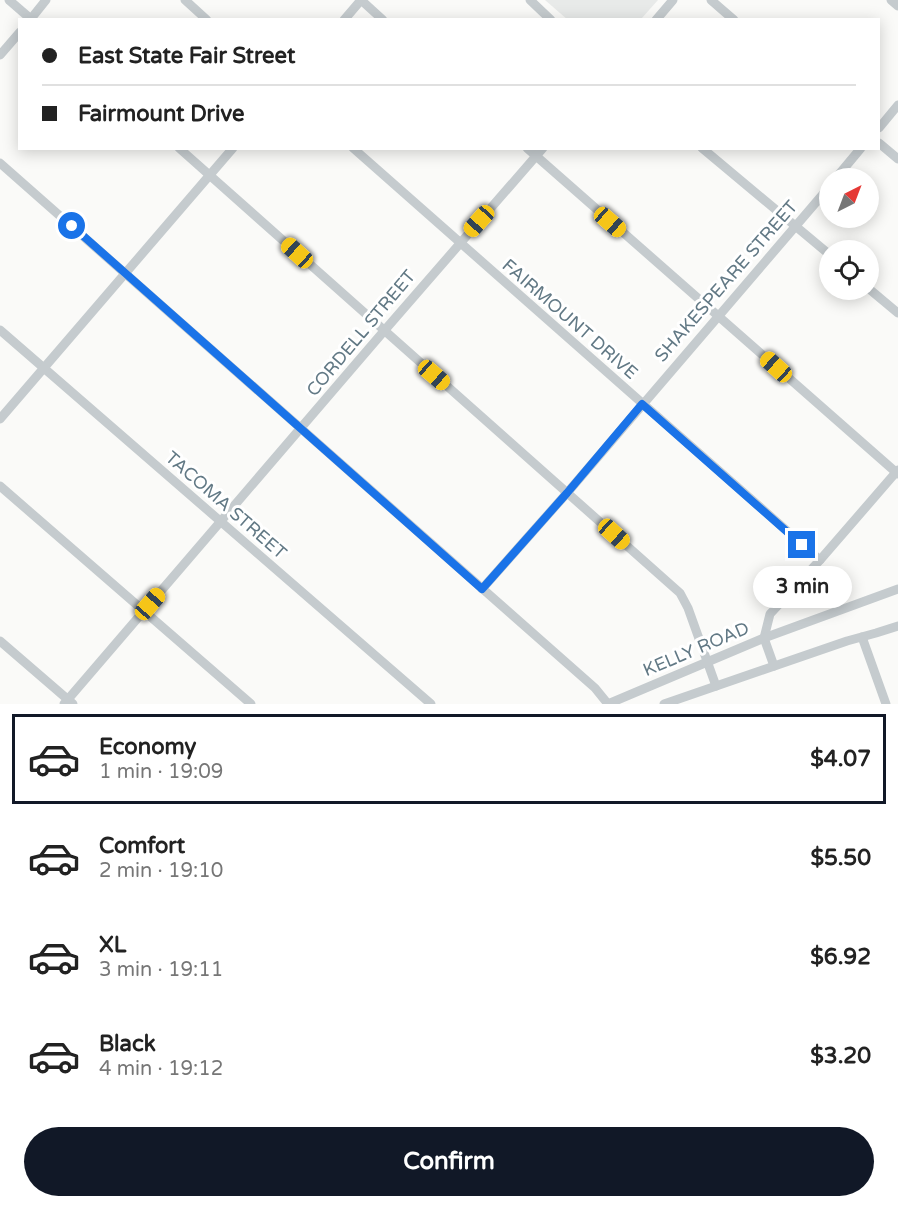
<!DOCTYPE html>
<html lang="en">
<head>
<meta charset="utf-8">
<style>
	:root { --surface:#fff; --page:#f2f2f2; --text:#222; --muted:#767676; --line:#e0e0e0; --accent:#111827 }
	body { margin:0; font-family:"Varela Round",sans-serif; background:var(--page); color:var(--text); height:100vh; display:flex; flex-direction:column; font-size:22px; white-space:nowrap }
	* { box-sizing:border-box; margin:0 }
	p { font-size:20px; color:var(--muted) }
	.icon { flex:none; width:33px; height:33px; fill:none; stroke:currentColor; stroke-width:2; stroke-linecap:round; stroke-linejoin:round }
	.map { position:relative; height:704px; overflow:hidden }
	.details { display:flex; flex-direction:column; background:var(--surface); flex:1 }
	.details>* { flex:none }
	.banner { position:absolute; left:18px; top:18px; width:862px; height:132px; border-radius:0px; box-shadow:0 3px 15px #0003; display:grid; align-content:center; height:132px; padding:0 24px; background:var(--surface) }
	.needle { width:39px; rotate:42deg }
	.buttons { position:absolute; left:819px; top:168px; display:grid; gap:12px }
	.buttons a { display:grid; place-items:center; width:60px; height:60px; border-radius:50%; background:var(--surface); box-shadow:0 3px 15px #0003; font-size:30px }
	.end { position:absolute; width:27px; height:27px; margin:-14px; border:8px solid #1a73e8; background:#fff; box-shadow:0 0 0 3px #fff }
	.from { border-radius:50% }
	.bubble { position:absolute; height:42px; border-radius:21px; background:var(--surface); box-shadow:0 3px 15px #0003; font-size:20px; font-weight:700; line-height:42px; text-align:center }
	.car { position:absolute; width:18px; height:36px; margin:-18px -9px; border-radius:8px; box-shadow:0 0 4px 2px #0007; background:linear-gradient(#f5c518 24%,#345 0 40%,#f5c518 0 76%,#345 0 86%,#f5c518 0) }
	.banner b { display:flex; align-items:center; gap:21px; height:57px; font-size:22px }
	.banner b+b { border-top:2px solid var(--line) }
	.banner i { width:15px; height:15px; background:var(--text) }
	ul { padding:10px 0 0; list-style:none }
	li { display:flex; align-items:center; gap:18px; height:90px; margin:0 12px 9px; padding:0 12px; border:3px solid transparent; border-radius:0px }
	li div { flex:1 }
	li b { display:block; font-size:22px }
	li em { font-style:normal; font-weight:700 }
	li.on { border-color:var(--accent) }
	li>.icon { width:54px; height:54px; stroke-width:1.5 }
	.button { display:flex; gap:12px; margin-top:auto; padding:12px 24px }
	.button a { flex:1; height:69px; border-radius:36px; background:var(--accent); color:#fff; font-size:24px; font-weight:700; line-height:69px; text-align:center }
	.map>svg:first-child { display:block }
</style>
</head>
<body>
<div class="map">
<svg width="898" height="704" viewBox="0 0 898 704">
	<rect width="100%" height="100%" fill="#fafaf8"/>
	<path fill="#e8eae9" d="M545 0H658L641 19 568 20Z"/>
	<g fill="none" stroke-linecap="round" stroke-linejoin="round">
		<g stroke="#c5cbce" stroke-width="9">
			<path d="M9 0 32 20"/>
			<path d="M185 0 207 20"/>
			<path d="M530 0 551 20"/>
			<path d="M711 0 734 20"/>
			<path d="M891 0 898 6"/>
			<path d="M30 20 46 0"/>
			<path d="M344 20 361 0 383 20"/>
			<path d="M656 20 673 0"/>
			<path d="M0 55 20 32"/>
			<path d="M879 128 898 105"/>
			<path d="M879 143 898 159"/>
			<path d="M179 148 680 593 688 608 716 686"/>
			<path d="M353 148 820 560"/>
			<path d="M527 148 898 474"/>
			<path d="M702 148 830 255"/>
			<path d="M0 163 595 688 608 704"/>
			<path d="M836 178 861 148"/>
			<path d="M868 288 898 313"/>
			<path d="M0 330 431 704"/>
			<path d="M0 419 233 148"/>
			<path d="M0 486 251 704"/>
			<path d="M482 589 567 493 830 186"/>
			<path d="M862 637 886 704"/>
			<path d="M0 641 73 704"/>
			<path d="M774 666 764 638 770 614 820 560 898 470"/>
			<path d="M64 704 384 331 543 148"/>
			<path d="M608 704 764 638 898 589"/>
			<path d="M664 704 847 641 876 633 898 626"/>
		</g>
	</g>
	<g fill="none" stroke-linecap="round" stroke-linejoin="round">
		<path stroke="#1a73e8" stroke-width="8" d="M72 226 482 589 567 493 642 404 802 545"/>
	</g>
	<g text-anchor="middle" stroke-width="6" stroke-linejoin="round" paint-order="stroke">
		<g font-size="18" fill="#627985" stroke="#fff">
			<text transform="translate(726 281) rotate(-49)" y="6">SHAKESPEARE STREET</text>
			<text transform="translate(570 319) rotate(41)" y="6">FAIRMOUNT DRIVE</text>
			<text transform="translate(361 333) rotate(-50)" y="6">CORDELL STREET</text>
			<text transform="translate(226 505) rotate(41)" y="6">TACOMA STREET</text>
			<text transform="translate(696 649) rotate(-23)" y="6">KELLY ROAD</text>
		</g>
	</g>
</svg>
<div class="buttons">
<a><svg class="needle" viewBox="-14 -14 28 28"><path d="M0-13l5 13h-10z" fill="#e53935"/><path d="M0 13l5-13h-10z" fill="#767676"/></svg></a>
<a><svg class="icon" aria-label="locate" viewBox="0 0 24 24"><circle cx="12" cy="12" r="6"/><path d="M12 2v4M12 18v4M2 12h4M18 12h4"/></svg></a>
</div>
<i class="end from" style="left:72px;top:226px"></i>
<i class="end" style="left:802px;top:545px"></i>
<div class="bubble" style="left:753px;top:566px;width:99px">3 min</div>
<i class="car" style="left:479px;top:221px;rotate:222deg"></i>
<i class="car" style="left:610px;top:222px;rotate:131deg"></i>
<i class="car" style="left:297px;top:253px;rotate:312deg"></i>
<i class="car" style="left:776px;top:367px;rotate:312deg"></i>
<i class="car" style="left:434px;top:375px;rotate:131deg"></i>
<i class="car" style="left:614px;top:534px;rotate:132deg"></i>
<i class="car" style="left:150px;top:604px;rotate:41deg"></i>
<div class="banner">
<b><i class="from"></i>East State Fair Street</b>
<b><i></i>Fairmount Drive</b>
</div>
</div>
<section class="details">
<ul>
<li class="on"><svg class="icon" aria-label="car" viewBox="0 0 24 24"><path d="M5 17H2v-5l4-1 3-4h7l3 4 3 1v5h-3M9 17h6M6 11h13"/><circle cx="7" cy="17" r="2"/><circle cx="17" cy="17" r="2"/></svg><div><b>Economy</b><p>1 min · 19:09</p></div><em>$4.07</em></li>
<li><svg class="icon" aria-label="car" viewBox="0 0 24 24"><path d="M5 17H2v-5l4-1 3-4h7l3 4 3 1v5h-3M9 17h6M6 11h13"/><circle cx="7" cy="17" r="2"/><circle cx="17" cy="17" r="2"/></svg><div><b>Comfort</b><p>2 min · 19:10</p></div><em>$5.50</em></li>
<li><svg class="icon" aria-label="car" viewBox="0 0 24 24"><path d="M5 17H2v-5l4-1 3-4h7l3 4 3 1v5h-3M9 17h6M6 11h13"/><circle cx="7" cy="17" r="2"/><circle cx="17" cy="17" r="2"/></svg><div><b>XL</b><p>3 min · 19:11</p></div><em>$6.92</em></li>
<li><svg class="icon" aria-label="car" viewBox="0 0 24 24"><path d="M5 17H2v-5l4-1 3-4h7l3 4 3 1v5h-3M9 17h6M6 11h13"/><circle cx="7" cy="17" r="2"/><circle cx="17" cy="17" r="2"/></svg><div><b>Black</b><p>4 min · 19:12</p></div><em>$3.20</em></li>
</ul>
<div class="button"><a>Confirm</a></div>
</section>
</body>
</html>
